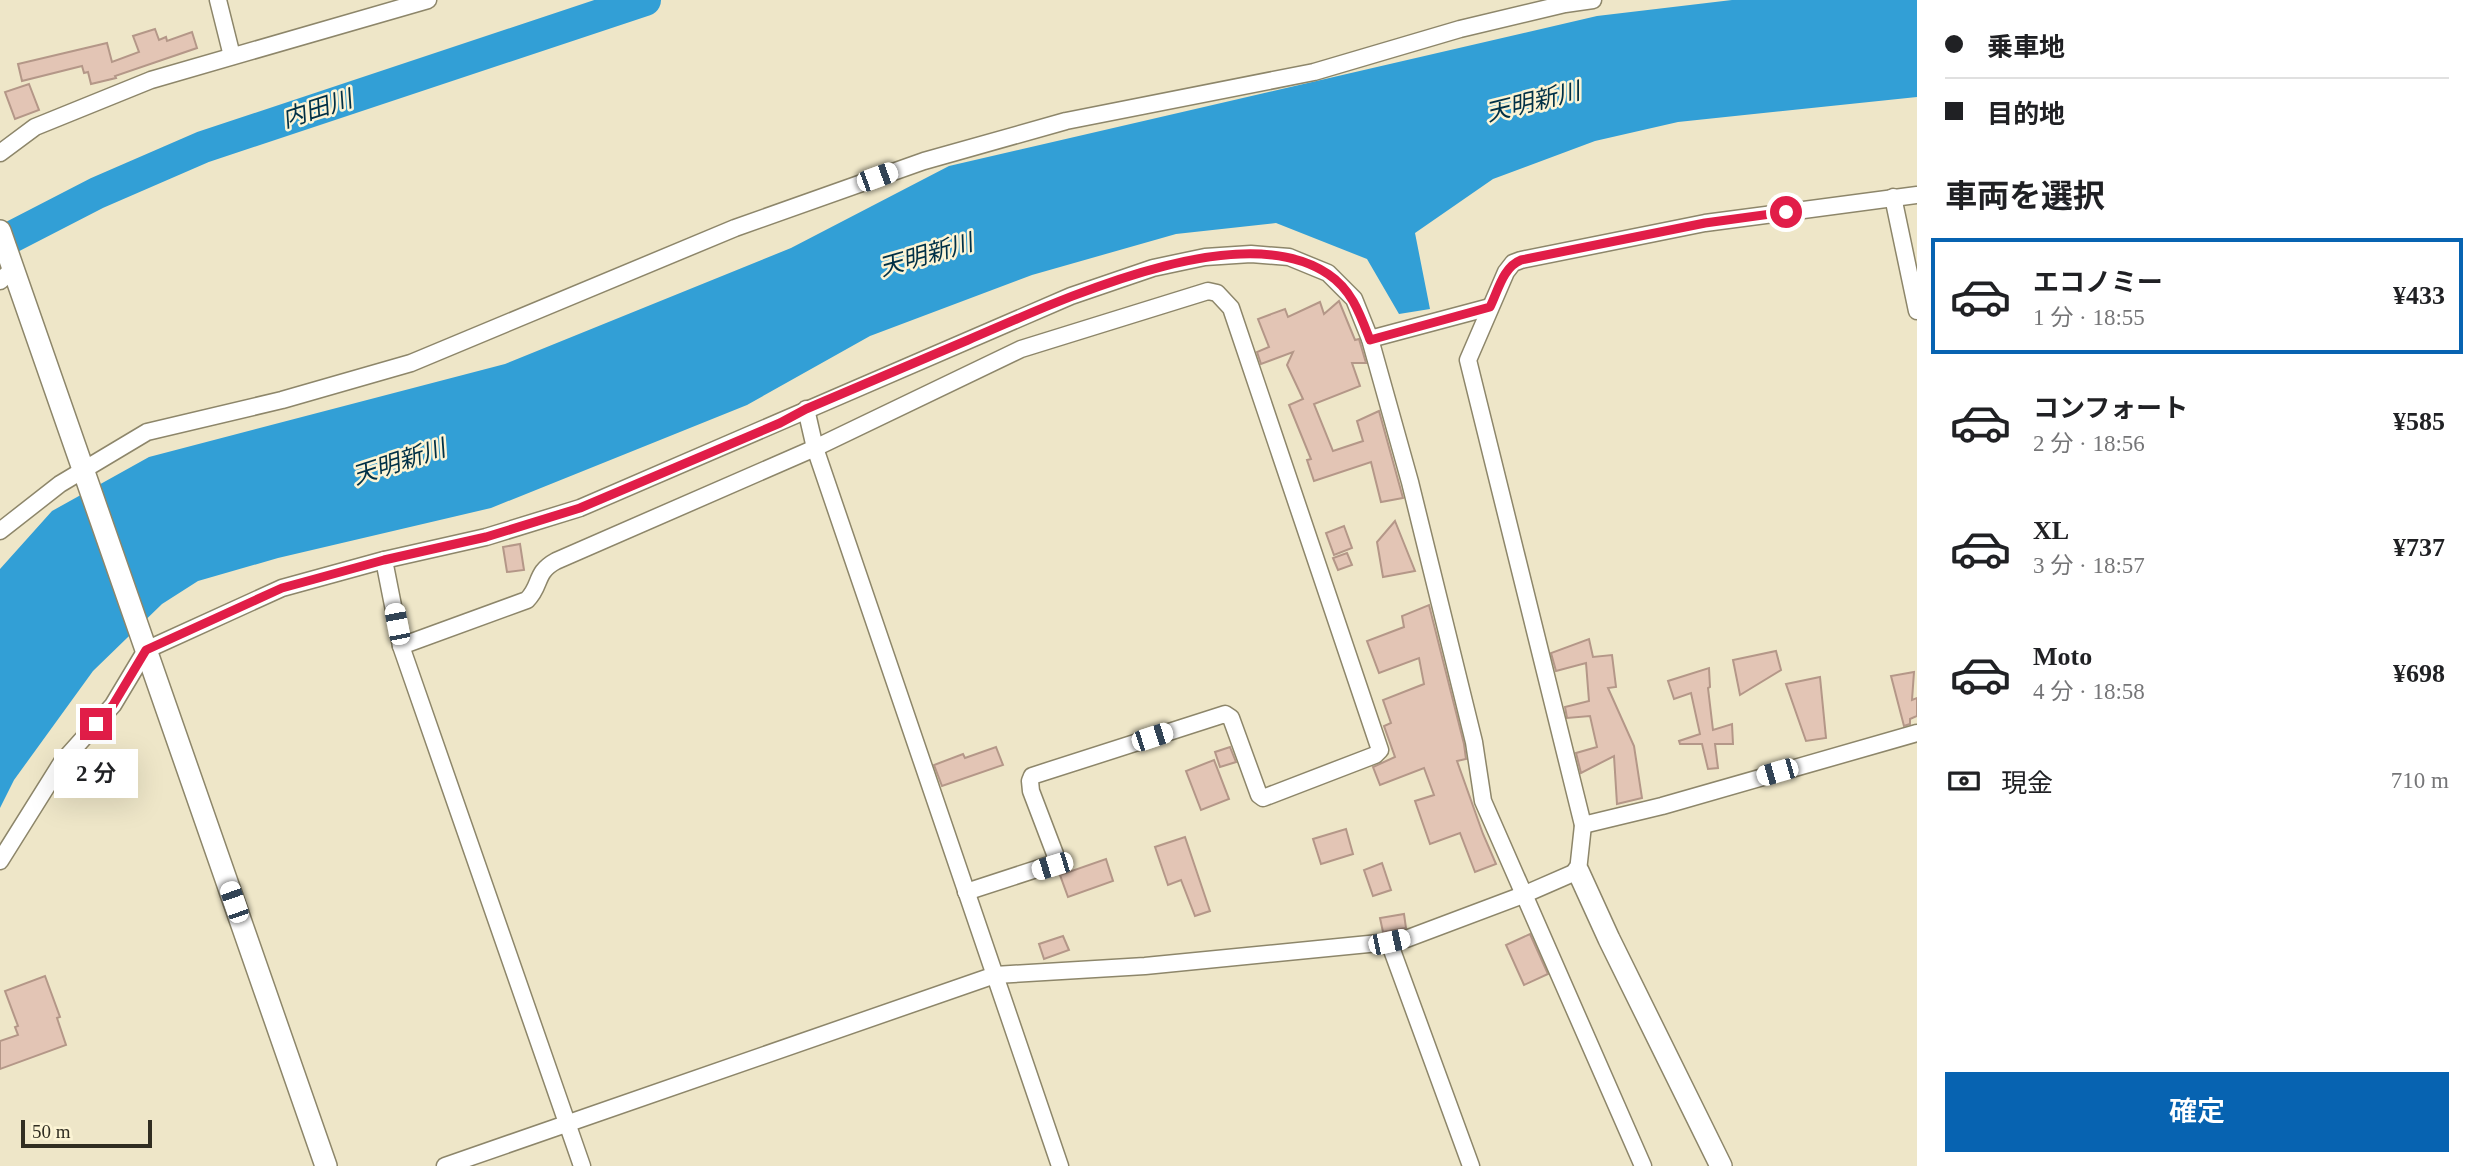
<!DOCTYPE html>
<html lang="ja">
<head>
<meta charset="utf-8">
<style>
	:root { --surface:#fff; --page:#f6f6f6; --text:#202124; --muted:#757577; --line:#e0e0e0; --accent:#0763b1 }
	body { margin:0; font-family:"Times New Roman","Noto Sans JP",serif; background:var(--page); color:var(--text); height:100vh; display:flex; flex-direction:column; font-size:26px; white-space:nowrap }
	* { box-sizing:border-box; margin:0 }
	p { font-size:23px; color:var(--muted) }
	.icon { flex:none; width:38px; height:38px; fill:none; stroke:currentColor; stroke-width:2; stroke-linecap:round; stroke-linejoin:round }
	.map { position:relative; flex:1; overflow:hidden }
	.panel { display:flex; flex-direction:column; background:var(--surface); width:560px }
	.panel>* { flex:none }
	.banner { display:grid; align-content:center; height:154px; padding:0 28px; background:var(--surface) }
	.scale { position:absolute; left:21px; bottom:18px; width:131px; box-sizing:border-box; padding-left:7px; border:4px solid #302d21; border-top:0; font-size:19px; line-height:24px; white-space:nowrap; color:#302d21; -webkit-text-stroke:5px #fcf4d5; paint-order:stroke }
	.end { position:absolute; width:32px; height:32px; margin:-16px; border:9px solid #e11d48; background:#fff; box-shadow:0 0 0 4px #fff }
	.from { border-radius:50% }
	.bubble { position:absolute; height:49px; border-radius:0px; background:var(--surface); box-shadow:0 7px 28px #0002; font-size:23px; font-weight:600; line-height:49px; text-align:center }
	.car { position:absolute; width:21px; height:42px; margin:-21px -10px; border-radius:9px; box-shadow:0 0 5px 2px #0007; background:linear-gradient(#fff 24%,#345 0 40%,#fff 0 76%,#345 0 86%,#fff 0) }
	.banner b { display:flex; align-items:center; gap:24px; height:66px; font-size:26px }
	.banner b+b { border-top:2px solid var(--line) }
	.banner i { width:18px; height:18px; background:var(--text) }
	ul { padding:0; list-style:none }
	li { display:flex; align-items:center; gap:21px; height:116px; margin:0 14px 10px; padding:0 14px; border:4px solid transparent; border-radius:0px }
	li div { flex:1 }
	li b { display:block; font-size:26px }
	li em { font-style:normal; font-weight:600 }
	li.active { border-color:var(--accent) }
	li>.icon { width:63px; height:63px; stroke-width:1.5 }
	h2 { padding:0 28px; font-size:32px; line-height:84px }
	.pay { display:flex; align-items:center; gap:18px; height:77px; padding:0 28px; font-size:26px }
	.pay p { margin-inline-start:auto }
	.primary-button { display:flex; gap:14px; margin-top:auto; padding:14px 28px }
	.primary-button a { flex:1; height:80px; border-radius:0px; background:var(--accent); color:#fff; font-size:28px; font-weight:600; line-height:80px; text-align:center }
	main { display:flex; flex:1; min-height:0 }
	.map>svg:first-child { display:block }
</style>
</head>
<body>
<main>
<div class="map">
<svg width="1917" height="1166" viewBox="0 0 1917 1166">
	<rect width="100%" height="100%" fill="#eee6c8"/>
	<path fill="#329fd6" d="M1732 0H1917V97L1678 122 1595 141 1493 179 1415 233 1430 309 1399 314 1367 259 1276 223 1176 234 1032 275 870 336 747 405 491 508 278 558 198 581 162 604 93 671 14 780 0 808V569L52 511 149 457 505 364 791 248 949 166 1597 16Z"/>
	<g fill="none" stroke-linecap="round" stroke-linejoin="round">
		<path stroke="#329fd6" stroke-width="32" d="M0 243 97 193 203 147 645 0"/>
	</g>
	<g fill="#e3c5b5" stroke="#b49788" stroke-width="2">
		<path d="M155 29 159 40 166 37 167 41 192 32 197 48 115 76 116 78 91 84 88 72 84 73 82 66 22 81 18 64 107 43 112 62 139 52 133 36Z"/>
		<path d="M29 84 39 110 15 119 5 92Z"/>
		<path d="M1339 301 1355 340 1359 339 1366 363H1352L1360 386 1314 404 1333 451 1363 441 1357 421 1379 411 1403 498 1381 502 1371 462 1314 481 1307 460 1311 459 1289 405 1303 399 1287 365 1293 352 1261 364 1257 352 1269 347 1258 319 1285 309 1288 317 1320 302 1324 314Z"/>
		<path d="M1395 521 1415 571 1383 577 1377 542Z"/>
		<path d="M1344 526 1352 548 1334 555 1326 533Z"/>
		<path d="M520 544 524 570 507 572 503 547Z"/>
		<path d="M1347 553 1352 565 1338 570 1333 558Z"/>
		<path d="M1429 605 1464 744 1466 759 1457 761 1483 834 1496 864 1475 872 1460 833 1430 844 1415 801 1434 795 1424 768 1380 785 1373 767 1395 757 1384 726 1391 723 1383 700 1424 684 1419 658 1379 673 1367 641 1404 627 1402 616Z"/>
		<path d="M1589 639 1593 657 1612 655 1616 687 1608 688 1634 746 1642 798 1617 804 1614 756 1581 773 1576 753 1597 747 1590 716 1567 718 1565 707 1589 701 1586 663 1556 671 1551 653Z"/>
		<path d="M1776 651 1781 670 1740 695 1733 660Z"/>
		<path d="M1709 668 1710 687 1708 688 1713 730 1732 724 1733 744H1715L1718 768 1708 769 1702 744H1680L1679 741 1700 734 1691 693 1674 699 1668 681Z"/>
		<path d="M1914 672 1912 700 1917 698V716L1910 719V724L1904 726 1891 676Z"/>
		<path d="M1820 677 1826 738 1806 741 1786 684Z"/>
		<path d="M996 747 1003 765 942 786 934 765 963 754 965 758Z"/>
		<path d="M1230 747 1236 762 1220 767 1215 752Z"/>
		<path d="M1214 760 1229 799 1201 810 1186 771Z"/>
		<path d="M1346 829 1353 854 1321 864 1313 839Z"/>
		<path d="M1185 837 1210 911 1195 916 1181 880 1168 885 1155 847Z"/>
		<path d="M1106 859 1113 881 1068 897 1060 875Z"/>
		<path d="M1382 863 1391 890 1373 896 1364 870Z"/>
		<path d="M1404 914 1406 928 1383 932 1380 918Z"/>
		<path d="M1530 934 1548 974 1524 985 1506 945Z"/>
		<path d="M1063 936 1069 950 1044 959 1039 944Z"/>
		<path d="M45 976 60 1017 57 1018 66 1045 0 1069V1041L18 1035 15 1027 18 1026 5 991Z"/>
	</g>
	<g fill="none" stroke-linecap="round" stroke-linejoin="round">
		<g stroke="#8d866a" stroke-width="19">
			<g id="street">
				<path d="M218 0 232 56"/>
				<path d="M0 153 35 127 151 80 428 0"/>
				<path d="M1893 197 1917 311"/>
				<path d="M0 281 13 269"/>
				<path d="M1370 339 1490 307"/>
				<path d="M806 409 815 448 1060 1166"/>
				<path d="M0 531 60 484 147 432 282 400 411 363 735 228 924 161 1066 121 1314 72 1460 29 1565 4 1593 0"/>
				<path d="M384 560 401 646 582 1166"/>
				<path d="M401 646 527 600C542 585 534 573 556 561L815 448 1021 349 1208 291 1217 293 1231 308 1380 750 1375 755 1263 798 1259 795 1231 718 1225 714 1032 776 1030 781 1031 791 1055 854V863L966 892"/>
				<path d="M1583 825 1662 806 1917 733"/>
				<path d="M0 861 62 762 113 705 146 650 282 588 384 560 486 537 580 508 1071 296 1153 268 1205 257 1251 254 1289 257 1328 273 1354 299 1370 339 1410 482 1474 742 1483 801 1643 1166"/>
				<path d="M1389 942 1471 1166"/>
				<path d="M445 1166 995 975 1145 966 1389 942 1406 939 1523 895 1578 871 1583 825 1468 360 1506 272 1513 263 1521 260 1705 223 1917 195"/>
			</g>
		</g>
		<g stroke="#8d866a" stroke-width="24">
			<g id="secondary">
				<path d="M0 231 326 1166"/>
				<path d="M1578 871 1609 939 1721 1166"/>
			</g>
		</g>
		<use href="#street" stroke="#fff" stroke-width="16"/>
		<use href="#secondary" stroke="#fff" stroke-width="21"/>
	</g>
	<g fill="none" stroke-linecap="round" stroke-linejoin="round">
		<path stroke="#e11d48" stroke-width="9" d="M96 724 113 705 146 650 282 588 384 560 486 537 580 508 780 423 806 409C860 386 914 363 968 340 1055 303 1239 214 1328 274 1352 290 1360 314 1370 340L1490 307C1498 291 1503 267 1521 260L1705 223 1786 212"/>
	</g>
	<g text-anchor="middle" stroke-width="5" stroke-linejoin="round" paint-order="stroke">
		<g font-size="24" font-style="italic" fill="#003046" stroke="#fcf4d5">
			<text transform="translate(1533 102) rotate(-14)" y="8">天明新川</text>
			<text transform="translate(317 109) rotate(-18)" y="8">内田川</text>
			<text transform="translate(926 255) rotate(-16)" y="8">天明新川</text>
			<text transform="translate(399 462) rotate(-18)" y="8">天明新川</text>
		</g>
	</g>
</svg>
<div class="scale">50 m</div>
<i class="end from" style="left:1786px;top:212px"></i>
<i class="end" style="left:96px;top:724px"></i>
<div class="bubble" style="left:54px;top:749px;width:84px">2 分</div>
<i class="car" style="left:877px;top:177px;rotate:70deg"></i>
<i class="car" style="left:397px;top:624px;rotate:349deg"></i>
<i class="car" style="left:1152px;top:737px;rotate:72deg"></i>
<i class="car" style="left:1777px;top:772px;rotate:254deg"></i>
<i class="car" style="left:1052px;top:866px;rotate:253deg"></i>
<i class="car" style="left:234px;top:902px;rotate:341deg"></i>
<i class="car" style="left:1389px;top:942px;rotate:78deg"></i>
</div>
<section class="panel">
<div class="banner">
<b><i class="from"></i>乗車地</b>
<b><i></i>目的地</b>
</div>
<h2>車両を選択</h2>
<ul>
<li class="active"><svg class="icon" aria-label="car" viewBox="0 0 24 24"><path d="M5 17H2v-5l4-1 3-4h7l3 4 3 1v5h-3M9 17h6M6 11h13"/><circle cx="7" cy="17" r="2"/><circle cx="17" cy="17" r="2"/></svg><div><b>エコノミー</b><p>1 分 · 18:55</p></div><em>¥433</em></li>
<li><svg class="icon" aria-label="car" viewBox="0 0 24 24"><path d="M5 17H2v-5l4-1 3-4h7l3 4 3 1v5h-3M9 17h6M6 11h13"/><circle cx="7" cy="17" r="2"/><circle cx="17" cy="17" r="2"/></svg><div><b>コンフォート</b><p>2 分 · 18:56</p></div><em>¥585</em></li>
<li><svg class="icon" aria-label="car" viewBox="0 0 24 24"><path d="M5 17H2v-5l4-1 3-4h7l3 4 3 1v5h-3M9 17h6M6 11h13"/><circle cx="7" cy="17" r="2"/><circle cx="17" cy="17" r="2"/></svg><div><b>XL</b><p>3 分 · 18:57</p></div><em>¥737</em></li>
<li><svg class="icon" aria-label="car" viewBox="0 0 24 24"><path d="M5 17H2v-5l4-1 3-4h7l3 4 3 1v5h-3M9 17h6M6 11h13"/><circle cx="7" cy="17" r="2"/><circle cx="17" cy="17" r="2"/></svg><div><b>Moto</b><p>4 分 · 18:58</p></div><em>¥698</em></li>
</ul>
<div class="pay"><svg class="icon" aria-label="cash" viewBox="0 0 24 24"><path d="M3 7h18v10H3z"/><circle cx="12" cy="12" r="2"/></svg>現金<p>710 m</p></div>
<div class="primary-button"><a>確定</a></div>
</section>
</main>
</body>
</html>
